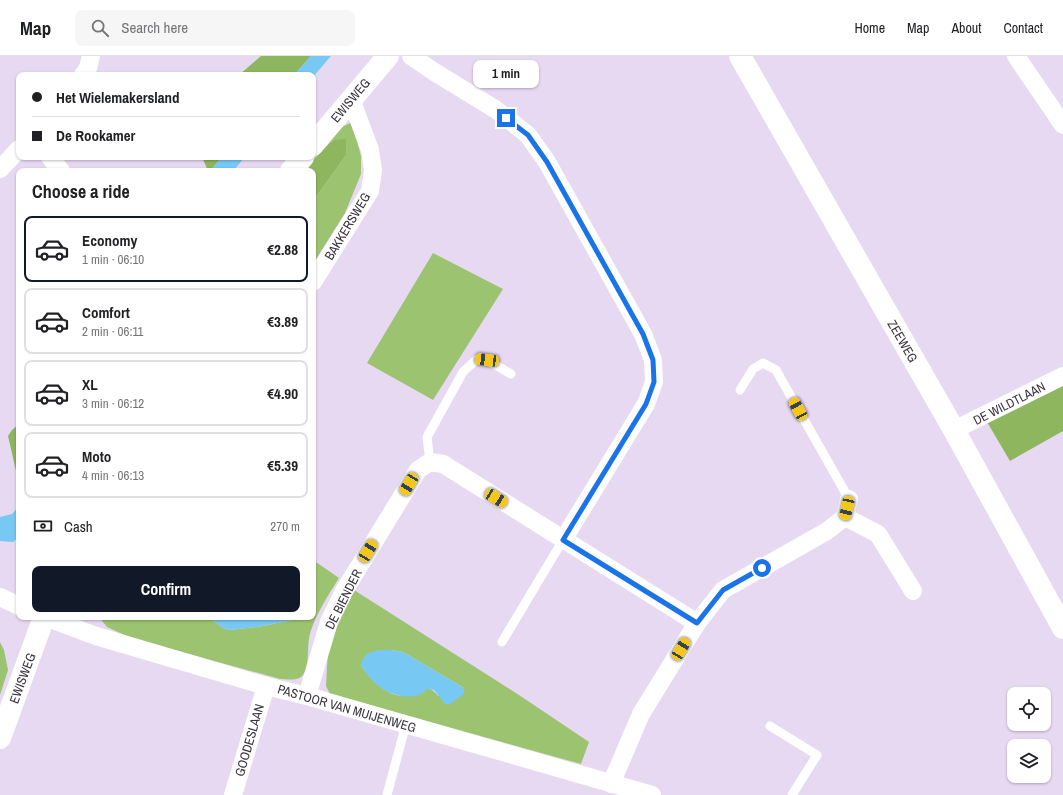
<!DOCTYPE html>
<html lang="en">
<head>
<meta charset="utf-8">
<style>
	:root { --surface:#fff; --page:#f6f6f6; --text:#202124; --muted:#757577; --line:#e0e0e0; --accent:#111827 }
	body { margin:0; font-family:"Archivo Narrow",sans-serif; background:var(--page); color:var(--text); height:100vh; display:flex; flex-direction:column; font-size:15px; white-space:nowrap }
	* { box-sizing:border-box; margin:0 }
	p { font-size:13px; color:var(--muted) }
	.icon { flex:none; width:22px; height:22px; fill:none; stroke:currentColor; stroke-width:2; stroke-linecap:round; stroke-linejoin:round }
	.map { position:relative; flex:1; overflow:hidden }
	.sheet { position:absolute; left:16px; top:112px; width:300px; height:452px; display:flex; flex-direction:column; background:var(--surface); border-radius:8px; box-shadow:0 1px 3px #0004 }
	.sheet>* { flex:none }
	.hud { position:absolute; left:16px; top:16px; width:300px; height:88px; border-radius:8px; box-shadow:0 1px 3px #0004; display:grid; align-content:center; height:88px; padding:0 16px; background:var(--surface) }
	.fabs { position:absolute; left:1007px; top:631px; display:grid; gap:8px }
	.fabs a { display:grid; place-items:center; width:44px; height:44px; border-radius:8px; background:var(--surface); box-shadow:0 1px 3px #0004; font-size:20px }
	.end { position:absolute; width:18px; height:18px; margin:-9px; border:5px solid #1a73e8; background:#fff; box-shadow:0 0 0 2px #fff }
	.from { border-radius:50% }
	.bubble { position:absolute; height:28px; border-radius:8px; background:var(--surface); box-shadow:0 1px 3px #0004; font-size:13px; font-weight:700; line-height:28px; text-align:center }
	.car { position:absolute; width:12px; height:24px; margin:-12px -6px; border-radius:5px; box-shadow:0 0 3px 1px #0007; background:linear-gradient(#f5c518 24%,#345 0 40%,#f5c518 0 76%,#345 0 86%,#f5c518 0) }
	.hud b { display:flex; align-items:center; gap:14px; height:38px; font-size:15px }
	.hud b+b { border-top:1px solid var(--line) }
	.hud i { width:10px; height:10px; background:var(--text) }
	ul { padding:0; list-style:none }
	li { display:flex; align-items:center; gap:12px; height:66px; margin:0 8px 6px; padding:0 8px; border:2px solid var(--line); border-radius:8px }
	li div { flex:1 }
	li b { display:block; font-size:15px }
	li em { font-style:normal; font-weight:700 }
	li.on { border-color:var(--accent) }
	li>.icon { width:36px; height:36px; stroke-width:1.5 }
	h2 { padding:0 16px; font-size:18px; line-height:48px }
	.pay { display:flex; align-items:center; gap:10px; height:44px; padding:0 16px; font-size:15px }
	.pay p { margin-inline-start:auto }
	.primary-button { display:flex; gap:8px; margin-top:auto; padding:8px 16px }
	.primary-button a { flex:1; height:46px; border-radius:8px; background:var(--accent); color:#fff; font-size:16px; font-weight:700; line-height:46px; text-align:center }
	header { display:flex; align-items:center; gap:24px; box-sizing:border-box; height:56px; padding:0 20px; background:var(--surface); border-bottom:1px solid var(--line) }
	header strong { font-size:19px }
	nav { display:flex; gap:22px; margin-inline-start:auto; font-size:14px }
	.search { width:280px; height:36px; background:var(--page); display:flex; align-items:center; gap:10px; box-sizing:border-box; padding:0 14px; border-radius:8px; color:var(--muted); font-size:15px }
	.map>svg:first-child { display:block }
</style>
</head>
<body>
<header>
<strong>Map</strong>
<div class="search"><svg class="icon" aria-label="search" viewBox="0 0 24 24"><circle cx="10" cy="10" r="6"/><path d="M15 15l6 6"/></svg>Search here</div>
<nav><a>Home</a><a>Map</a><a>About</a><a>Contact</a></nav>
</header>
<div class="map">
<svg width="1063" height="739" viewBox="0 0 1063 739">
	<rect width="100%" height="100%" fill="#e8d9f3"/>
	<g fill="#9cc370" fill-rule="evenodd">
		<path d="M352 66 361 100V118L345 157 313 208V145L346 99 324 92 342 71Z"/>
		<path d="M433 197 503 233 433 344 367 307Z"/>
		<path d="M313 504 339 522C329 538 312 564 309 583 307 594 310 613 301 621 296 625 286 623 280 623L131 582 107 571 99 561H209L223 572 230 574 257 571 298 563 309 564 311 561H313L315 555 313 546Z"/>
		<path d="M354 534 519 639 589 686 581 708 330 638 326 630 328 593 337 563ZM380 594H392L403 596 464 632 438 640C426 624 419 641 405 640 385 640 372 624 361 610Z"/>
		<path d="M0 586 4 594 8 614 0 639Z"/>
	</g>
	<g fill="#8db65e">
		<path d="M261 0H311L294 19H239Z"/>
		<path d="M346 83V99L313 145V115H304L324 92 335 84Z"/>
		<path d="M202 101H222L210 115H208Z"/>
		<path d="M1063 328V375L1010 405 987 366Z"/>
		<path d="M19 368V428L8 380 12 374Z"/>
	</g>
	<g fill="#77c9f3">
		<path d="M311 0H331L313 21V19H294Z"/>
		<path d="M222 101H245L233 115H210Z"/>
		<path d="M19 450V481L13 486 0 485V461L12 458Z"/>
		<path d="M209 561H311L309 564 298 563 257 571 230 574 223 572Z"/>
		<path d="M380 594H392L403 596 464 632V638L450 648H445L434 634 427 633C417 646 393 640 381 632 373 626 367 618 361 610 364 597 368 597 380 594Z"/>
	</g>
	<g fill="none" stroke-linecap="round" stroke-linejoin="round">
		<g stroke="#fff" stroke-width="9">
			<path d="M740 334 753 313 763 307 776 314 849 443"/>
			<path d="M430 406 427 381 463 316 477 303 487 304 511 318"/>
			<path d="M502 586 563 484"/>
			<path d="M770 670 817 699 792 739"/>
			<path d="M387 739 406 668"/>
		</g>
		<g stroke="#fff" stroke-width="18">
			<path d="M411 0 436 17 495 53 528 79 547 106 643 278 653 304 654 326 646 348 563 484"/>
			<path d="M1016 0 1063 69"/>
			<path d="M83 19 88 12 91 0"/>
			<path d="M50 101 61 115"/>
			<path d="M0 113 19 93"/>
			<path d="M313 226 370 135 373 114 370 94 351 43"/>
			<path d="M954 374 1063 320"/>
			<path d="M845 461 878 478 913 535"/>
			<path d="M0 541 19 550"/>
			<path d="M45 561 96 580 266 630 307 640 652 739"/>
			<path d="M697 567 723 534 827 475 845 461 849 443"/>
			<path d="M307 640 329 566 344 535 418 414 430 406 443 408 697 567 641 658 611 728"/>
			<path d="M233 739 266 630"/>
		</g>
		<g stroke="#fff" stroke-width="22">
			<path d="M740 0 954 374 1063 572"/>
			<path d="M313 89 388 0"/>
			<path d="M291 115 303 101"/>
			<path d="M0 682 44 561"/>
		</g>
	</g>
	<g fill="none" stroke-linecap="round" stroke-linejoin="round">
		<path stroke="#1a73e8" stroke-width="5" d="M506 62 528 79 547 106 643 278 653 304 654 326 646 348 563 484 697 567 723 534 762 512"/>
	</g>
	<g text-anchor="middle" stroke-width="3" stroke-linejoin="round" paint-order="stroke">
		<g font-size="13" fill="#39333d" stroke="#fff">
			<text transform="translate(350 44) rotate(-50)" y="5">EWISWEG</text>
			<text transform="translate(347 170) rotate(-59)" y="5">BAKKERSWEG</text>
			<text transform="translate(903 285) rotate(60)" y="5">ZEEWEG</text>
			<text transform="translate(1009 347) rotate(-27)" y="5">DE WILDTLAAN</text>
			<text transform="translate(343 543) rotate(-63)" y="5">DE BIENDER</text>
			<text transform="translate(22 622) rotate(-70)" y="5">EWISWEG</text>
			<text transform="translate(347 652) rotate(16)" y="5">PASTOOR VAN MUIJENWEG</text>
			<text transform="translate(249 684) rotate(-74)" y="5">GOODESLAAN</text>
		</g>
	</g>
</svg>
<div class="fabs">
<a><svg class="icon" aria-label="locate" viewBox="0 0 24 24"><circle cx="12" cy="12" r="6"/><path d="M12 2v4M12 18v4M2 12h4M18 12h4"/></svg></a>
<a><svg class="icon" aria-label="layers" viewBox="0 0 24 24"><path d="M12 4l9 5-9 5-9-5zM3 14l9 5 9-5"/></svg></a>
</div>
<i class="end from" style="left:762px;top:512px"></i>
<i class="end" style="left:506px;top:62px"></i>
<div class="bubble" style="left:473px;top:4px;width:66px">1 min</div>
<i class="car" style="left:487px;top:304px;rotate:277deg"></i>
<i class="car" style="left:798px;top:353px;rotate:331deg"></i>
<i class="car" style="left:409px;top:428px;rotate:211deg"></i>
<i class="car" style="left:496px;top:442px;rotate:122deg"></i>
<i class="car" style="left:847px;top:452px;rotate:193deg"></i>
<i class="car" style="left:368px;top:495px;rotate:31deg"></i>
<i class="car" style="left:681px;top:593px;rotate:31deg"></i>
<div class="hud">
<b><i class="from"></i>Het Wielemakersland</b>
<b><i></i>De Rookamer</b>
</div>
<section class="sheet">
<h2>Choose a ride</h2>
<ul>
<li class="on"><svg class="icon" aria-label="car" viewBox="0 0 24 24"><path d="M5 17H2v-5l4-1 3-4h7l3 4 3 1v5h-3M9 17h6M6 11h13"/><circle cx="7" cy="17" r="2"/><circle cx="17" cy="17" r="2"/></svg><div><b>Economy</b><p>1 min · 06:10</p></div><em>€2.88</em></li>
<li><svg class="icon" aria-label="car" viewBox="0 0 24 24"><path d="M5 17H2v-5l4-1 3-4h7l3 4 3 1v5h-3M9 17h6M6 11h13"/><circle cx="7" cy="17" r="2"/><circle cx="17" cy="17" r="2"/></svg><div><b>Comfort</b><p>2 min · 06:11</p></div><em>€3.89</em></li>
<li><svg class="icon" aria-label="car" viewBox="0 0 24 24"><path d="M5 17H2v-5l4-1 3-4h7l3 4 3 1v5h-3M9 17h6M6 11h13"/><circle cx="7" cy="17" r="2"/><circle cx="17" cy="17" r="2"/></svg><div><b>XL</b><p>3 min · 06:12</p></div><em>€4.90</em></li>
<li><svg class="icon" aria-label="car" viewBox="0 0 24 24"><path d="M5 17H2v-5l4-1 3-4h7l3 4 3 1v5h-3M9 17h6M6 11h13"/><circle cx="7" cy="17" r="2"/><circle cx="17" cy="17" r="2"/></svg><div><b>Moto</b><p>4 min · 06:13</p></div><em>€5.39</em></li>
</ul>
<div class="pay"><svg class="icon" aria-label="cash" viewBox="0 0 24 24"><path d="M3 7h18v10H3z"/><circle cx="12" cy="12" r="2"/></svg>Cash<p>270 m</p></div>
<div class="primary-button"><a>Confirm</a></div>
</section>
</div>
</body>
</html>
